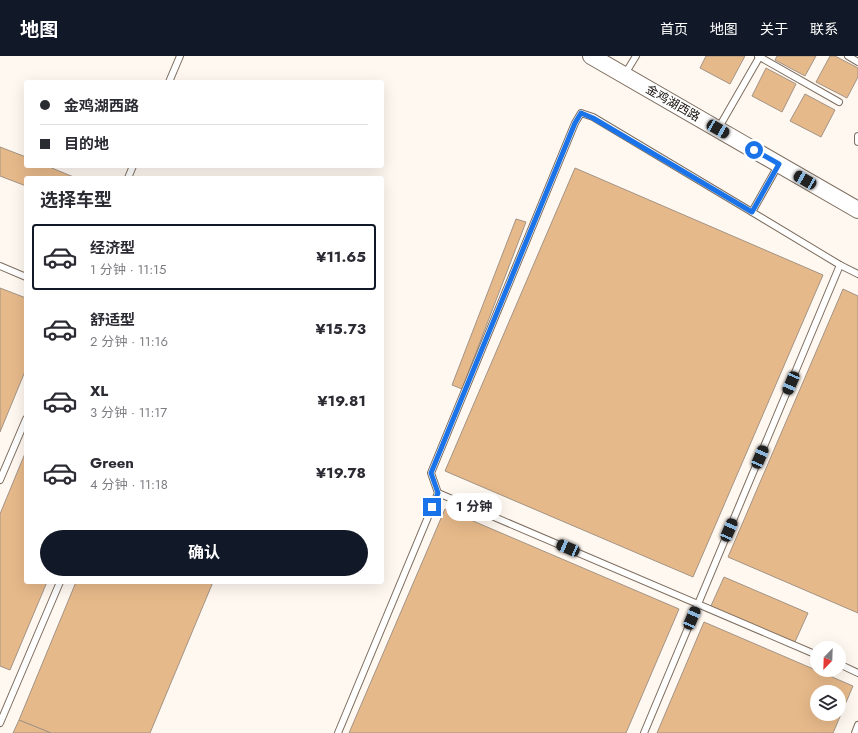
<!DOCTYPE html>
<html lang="zh">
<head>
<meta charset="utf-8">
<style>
	:root { --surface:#fff; --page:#f7f7f7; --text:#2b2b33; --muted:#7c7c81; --line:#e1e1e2; --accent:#111827 }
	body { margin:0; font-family:Jost,"Noto Sans SC",sans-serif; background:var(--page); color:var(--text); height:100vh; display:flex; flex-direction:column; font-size:15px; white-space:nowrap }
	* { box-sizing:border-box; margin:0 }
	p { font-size:13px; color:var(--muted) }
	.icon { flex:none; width:22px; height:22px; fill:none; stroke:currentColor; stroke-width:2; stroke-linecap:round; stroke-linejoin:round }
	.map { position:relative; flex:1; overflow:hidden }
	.side { position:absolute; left:24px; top:120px; width:360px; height:408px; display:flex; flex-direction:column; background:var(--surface); border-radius:4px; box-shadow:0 4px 16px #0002 }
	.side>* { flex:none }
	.guide { position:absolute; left:24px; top:24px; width:360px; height:88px; border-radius:4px; box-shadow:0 4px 16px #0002; display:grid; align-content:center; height:88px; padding:0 16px; background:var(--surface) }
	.needle { width:26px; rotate:203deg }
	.buttons { position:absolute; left:810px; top:585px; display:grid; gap:8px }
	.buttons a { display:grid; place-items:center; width:36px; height:36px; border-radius:50%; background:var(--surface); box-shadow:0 4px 16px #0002; font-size:20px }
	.end { position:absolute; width:18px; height:18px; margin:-9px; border:5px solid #1a73e8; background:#fff; box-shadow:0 0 0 2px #fff }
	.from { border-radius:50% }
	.bubble { position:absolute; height:28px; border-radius:14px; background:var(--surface); box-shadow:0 4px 16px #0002; font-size:13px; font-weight:700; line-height:28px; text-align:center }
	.car { position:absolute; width:12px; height:24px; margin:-12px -6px; border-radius:5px; box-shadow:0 0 3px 1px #0007; background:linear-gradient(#222 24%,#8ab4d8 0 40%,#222 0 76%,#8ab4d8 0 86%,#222 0) }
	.guide b { display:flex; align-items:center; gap:14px; height:38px; font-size:15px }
	.guide b+b { border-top:1px solid var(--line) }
	.guide i { width:10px; height:10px; background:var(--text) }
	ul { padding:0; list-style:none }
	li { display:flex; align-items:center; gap:12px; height:66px; margin:0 8px 6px; padding:0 8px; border:2px solid transparent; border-radius:4px }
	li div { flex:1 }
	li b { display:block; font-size:15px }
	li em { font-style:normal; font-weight:700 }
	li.selected { border-color:var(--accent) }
	li>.icon { width:36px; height:36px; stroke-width:1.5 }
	h2 { padding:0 16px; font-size:18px; line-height:48px }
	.cta { display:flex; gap:8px; margin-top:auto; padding:8px 16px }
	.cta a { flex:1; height:46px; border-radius:24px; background:var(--accent); color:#fff; font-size:16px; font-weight:700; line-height:46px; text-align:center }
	header { display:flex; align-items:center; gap:24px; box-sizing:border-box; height:56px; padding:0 20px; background:var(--accent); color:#fff }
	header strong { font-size:19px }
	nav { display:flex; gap:22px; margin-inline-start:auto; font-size:14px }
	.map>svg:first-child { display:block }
</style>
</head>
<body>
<header>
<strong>地图</strong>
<nav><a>首页</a><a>地图</a><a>关于</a><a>联系</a></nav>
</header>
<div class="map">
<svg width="858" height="677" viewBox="0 0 858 677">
	<rect width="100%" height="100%" fill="#fff8f1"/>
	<g fill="#e6b98a" stroke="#a39384" fill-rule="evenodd">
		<path d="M706 0H745L730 28 700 12Z"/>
		<path d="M777 0H816L805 20 775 4Z"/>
		<path d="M830 0H835L858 12V21L847 42 816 26Z"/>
		<path d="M766 12 796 28 782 56 752 40Z"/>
		<path d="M805 38 835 54 821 81 790 65Z"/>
		<path d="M0 91 26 101V110H47L76 122H26V130L0 120Z"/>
		<path d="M575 112 823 219 693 521 445 415Z"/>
		<path d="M516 163 526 166 462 333 452 329Z"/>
		<path d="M0 232 26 242V313L0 376Z"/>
		<path d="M843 233 858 240V557L728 501Z"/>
		<path d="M26 395V526H47L10 614 0 610V458Z"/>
		<path d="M445 453 679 553 626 677H349Z"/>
		<path d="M724 521 808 557 794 588 710 552Z"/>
		<path d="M76 526H213L150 677H51L19 664Z"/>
		<path d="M704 566 853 630 833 677H657ZM817 636H839V658H817Z"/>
		<path d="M19 664 51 677H13Z"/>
	</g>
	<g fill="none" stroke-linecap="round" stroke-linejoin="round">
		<g stroke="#7d6e5f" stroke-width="8">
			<g id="service">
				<path d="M758 0 839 46"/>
				<path d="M848 0 858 6"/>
				<path d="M625 18 636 0"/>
				<path d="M169 26 180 0"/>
				<path d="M718 73 760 0"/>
				<path d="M858 80V86"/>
				<path d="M779 108 752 156 840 209 858 218"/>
				<path d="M128 122 133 110"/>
				<path d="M0 210 26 221"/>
				<path d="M0 424 26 363"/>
				<path d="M438 437 431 417 575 67 581 57 593 61 752 156"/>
				<path d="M839 608 858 617"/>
				<path d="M0 667 60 526"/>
				<path d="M338 677 438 437 817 599"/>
				<path d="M644 677 840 209"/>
				<path d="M855 677 858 669"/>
			</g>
		</g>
		<g stroke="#7d6e5f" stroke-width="18">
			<path id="tertiary" d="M591 0 858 154"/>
		</g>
		<use href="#service" stroke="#fff" stroke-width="6"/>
		<use href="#tertiary" stroke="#fff" stroke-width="16"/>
	</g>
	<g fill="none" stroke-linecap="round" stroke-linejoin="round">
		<path stroke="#1a73e8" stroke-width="5" d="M432 451 438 437 431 417 575 67 581 57 593 62 752 156 779 108 754 94"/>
	</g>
	<g text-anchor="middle" stroke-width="3" stroke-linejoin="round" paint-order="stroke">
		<g font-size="12" fill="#140f09" stroke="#fff">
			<text transform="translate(673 47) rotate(30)" y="4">金鸡湖西路</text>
		</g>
	</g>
</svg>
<div class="buttons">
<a><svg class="needle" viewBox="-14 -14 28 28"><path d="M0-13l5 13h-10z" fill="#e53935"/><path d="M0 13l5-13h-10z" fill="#7c7c81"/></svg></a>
<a><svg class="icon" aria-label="layers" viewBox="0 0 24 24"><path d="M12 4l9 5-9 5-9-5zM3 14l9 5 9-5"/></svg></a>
</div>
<i class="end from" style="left:754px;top:94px"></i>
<i class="end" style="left:432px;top:451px"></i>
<div class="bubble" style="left:446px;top:437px;width:56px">1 分钟</div>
<i class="car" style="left:718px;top:73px;rotate:120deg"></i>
<i class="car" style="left:805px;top:124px;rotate:300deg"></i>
<i class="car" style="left:791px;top:327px;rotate:203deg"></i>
<i class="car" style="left:760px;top:401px;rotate:23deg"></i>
<i class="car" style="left:729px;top:474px;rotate:23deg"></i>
<i class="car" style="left:568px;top:492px;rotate:293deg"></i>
<i class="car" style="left:692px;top:562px;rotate:23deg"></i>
<div class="guide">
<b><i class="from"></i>金鸡湖西路</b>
<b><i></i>目的地</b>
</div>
<section class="side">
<h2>选择车型</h2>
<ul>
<li class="selected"><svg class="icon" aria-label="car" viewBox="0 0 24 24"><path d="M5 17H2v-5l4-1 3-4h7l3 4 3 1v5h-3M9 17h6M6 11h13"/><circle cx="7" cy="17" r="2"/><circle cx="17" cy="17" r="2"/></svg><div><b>经济型</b><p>1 分钟 · 11:15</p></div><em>¥11.65</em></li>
<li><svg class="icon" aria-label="car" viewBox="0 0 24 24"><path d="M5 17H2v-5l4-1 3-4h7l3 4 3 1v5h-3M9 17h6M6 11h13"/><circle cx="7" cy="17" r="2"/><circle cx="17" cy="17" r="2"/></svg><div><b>舒适型</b><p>2 分钟 · 11:16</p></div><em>¥15.73</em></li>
<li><svg class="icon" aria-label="car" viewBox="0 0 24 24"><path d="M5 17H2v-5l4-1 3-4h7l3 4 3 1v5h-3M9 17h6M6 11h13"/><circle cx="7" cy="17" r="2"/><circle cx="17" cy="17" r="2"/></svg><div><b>XL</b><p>3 分钟 · 11:17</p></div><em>¥19.81</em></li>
<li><svg class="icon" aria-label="car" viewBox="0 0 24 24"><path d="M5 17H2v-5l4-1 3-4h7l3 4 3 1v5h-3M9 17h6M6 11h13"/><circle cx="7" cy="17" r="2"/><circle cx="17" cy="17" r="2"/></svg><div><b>Green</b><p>4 分钟 · 11:18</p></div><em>¥19.78</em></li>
</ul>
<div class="cta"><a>确认</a></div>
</section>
</div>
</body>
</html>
